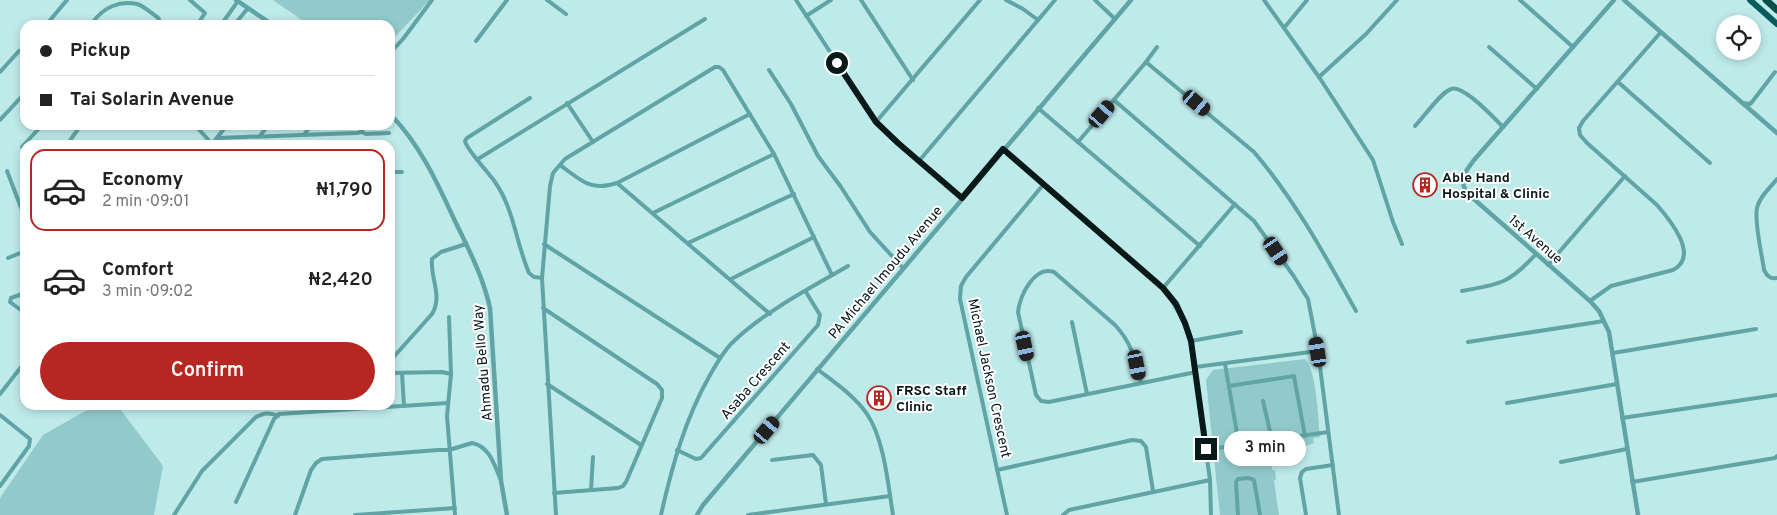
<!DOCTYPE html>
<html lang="en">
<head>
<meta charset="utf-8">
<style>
	:root { --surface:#fff; --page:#f6f6f6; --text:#222; --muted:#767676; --line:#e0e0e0; --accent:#b62722 }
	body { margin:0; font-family:Overpass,sans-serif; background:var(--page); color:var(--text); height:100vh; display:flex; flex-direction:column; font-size:19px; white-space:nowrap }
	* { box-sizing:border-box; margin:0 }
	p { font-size:16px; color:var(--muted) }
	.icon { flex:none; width:28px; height:28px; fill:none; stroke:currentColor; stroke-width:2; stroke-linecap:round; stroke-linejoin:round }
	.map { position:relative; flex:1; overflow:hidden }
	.sheet { position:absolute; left:20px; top:140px; width:375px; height:270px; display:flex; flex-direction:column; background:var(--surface); border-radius:15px; box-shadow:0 2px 8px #0003 }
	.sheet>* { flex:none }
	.banner { position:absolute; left:20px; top:20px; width:375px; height:110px; border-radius:15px; box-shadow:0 2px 8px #0003; display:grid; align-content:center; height:110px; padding:0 20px; background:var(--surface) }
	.controls { position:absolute; left:1716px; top:15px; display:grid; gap:10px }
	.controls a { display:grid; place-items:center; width:45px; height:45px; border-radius:50%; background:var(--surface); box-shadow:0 2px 8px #0003; font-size:25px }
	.end { position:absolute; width:22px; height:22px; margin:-11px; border:6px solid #081919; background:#fff; box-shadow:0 0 0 2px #fff }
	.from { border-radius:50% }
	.bubble { position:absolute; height:35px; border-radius:18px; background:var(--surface); box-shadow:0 2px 8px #0003; font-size:16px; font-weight:600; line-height:35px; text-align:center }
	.car { position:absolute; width:15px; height:30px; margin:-15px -8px; border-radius:6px; box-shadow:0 0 4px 1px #0007; background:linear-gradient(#222 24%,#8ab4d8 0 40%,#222 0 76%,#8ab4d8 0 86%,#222 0) }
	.banner b { display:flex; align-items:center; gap:18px; height:48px; font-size:19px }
	.banner b+b { border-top:1px solid var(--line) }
	.banner i { width:12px; height:12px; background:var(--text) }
	ul { padding:9px 0 0; list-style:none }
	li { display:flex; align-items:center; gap:15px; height:82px; margin:0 10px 8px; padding:0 10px; border:2px solid transparent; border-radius:15px }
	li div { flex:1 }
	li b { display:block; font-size:19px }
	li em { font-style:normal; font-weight:600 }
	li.current { border-color:var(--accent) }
	li>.icon { width:45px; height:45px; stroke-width:1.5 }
	.cta { display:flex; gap:10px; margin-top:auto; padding:10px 20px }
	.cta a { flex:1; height:58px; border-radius:30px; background:var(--accent); color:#fff; font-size:20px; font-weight:600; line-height:58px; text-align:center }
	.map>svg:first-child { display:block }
</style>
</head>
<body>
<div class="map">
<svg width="1777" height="515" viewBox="0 0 1777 515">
	<rect width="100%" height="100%" fill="#bfeaea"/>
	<g fill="#92cacb">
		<path d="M273 0H430L390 42V25H309Z"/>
		<path d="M1305 359C1317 371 1318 420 1320 437L1313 438 1314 443 1302 447 1299 443 1283 446 1282 454 1271 458 1272 470H1275L1276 479 1274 481 1279 515H1220L1206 380 1213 370Z"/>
		<path d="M96 405H117L163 466 154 515H0V498L43 435Z"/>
	</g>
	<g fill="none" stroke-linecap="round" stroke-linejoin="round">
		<g stroke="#60a4a5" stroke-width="4">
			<path d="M190 0 205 13 197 25"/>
			<path d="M547 0 566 14"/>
			<path d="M796 0 876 122 888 134 962 198"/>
			<path d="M861 0 913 80"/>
			<path d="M1006 0 1023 9 1038 20"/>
			<path d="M1095 0 1115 19"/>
			<path d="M1264 0 1319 77 1373 160 1393 222 1402 244"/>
			<path d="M1520 0 1573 47"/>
			<path d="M806 16 831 0"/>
			<path d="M46 25 67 0"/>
			<path d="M94 25 93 22C103 8 119 0 137 4 144 6 151 13 157 17L159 19 155 25"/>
			<path d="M221 25 238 1"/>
			<path d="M234 25 248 8"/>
			<path d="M1284 28 1307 0"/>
			<path d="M476 41 507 0"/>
			<path d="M1489 47 1537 89"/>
			<path d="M390 53 403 39 432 0"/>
			<path d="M1146 62 1157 47"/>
			<path d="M769 70 791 104 818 156 841 187 870 232 903 268"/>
			<path d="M0 72 19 51 22 50 25 52"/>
			<path d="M1319 77 1366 34 1397 0"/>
			<path d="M1618 82 1710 163"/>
			<path d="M530 98 467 138 465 141C466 149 489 173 495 182 514 209 516 243 529 273L534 277 542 278"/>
			<path d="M1114 100 1254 221 1293 275 1308 299 1318 351 1339 515"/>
			<path d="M567 103 593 142"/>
			<path d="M1743 103 1750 104 1752 102 1775 72"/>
			<path d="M1038 108 1200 246"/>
			<path d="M0 120 25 93"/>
			<path d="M876 122 980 0"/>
			<path d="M195 125 213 145"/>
			<path d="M1415 126C1424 117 1440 93 1451 89 1463 84 1494 118 1503 127"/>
			<path d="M361 132 366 134 389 133"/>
			<path d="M304 135 311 125"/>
			<path d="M260 136 268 125"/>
			<path d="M217 138 357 133 361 132 363 129 361 125"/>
			<path d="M1078 142 1146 62 1254 152C1295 200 1326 257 1356 311"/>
			<path d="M212 144 227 125"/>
			<path d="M69 145 71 139 81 125"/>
			<path d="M22 147 42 125"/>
			<path d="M1003 149 1163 288C1176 305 1184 321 1191 341L1210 480 1211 515"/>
			<path d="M478 159 705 19"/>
			<path d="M919 161 1055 0"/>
			<path d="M560 165C581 180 590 192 617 183L770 314"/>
			<path d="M7 171 25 218"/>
			<path d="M390 172H402"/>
			<path d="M1777 179C1770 188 1759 197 1757 208 1754 223 1762 254 1764 270 1767 276 1770 279 1777 278"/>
			<path d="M617 183 750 114"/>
			<path d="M653 213 774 154"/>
			<path d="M688 243 794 194"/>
			<path d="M544 244 720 358"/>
			<path d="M8 258 25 251"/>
			<path d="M1548 265 1625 176"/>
			<path d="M731 279 814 237"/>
			<path d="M1163 288 1235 204"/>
			<path d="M1462 291C1500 284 1509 284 1536 254"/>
			<path d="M25 293 11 298 10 302 25 313"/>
			<path d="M1590 301 1611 286 1673 270C1700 256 1670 220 1657 205L1587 143 1580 135 1579 128 1583 121 1661 32"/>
			<path d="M543 308 657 384 662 390V398L626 482 623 486 618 488 554 493"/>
			<path d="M449 317 451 374"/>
			<path d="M1072 322 1087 394"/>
			<path d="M1191 341 1241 332"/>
			<path d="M1468 342 1604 321"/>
			<path d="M1613 353 1756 329"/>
			<path d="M390 361 432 314C443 296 430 278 432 259L441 252 466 244"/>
			<path d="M1225 364 1239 445"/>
			<path d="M1195 367 1318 351"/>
			<path d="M817 369C834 382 855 396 867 414 884 439 888 484 893 515"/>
			<path d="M390 373 442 372 451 374 447 416 455 515"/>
			<path d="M402 373 404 406"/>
			<path d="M1141 383C1136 360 1131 342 1115 325L1054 272C1034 265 1020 296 1018 312L1036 395 1041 401 1049 402 1196 372"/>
			<path d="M547 384 641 445"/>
			<path d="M1229 386 1294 376 1305 436"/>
			<path d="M0 394 25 362"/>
			<path d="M1263 401 1272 440"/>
			<path d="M1507 403 1617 384"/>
			<path d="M0 415 30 439 29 446 0 486"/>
			<path d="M1622 418 1777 395"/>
			<path d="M1218 448 1328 432"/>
			<path d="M677 450 696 459 701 458 818 325 820 315 806 292"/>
			<path d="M772 460 813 455 821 465 826 504"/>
			<path d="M1561 462 1627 449"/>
			<path d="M997 470 1132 440 1141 441 1146 447 1153 491"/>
			<path d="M1632 482 1775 458 1777 456"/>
			<path d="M591 490 593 457"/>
			<path d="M236 502 274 419 279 414 448 403"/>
			<path d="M174 515 202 471 256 417C264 413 269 412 278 416"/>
			<path d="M295 515 311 470 316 463 322 459 438 450H449L472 443C489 446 494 464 500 478"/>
			<path d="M355 515 455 508"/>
			<path d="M556 515 542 278 550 186 553 173 565 159 715 67H719L723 70 774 154 832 275"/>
			<path d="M661 515C672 466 685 419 710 375 717 363 724 350 734 341 764 312 812 287 848 266"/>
			<path d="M748 515 890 496"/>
			<path d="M1007 515 960 299 961 286 966 277 1043 185"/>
			<path d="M1063 515 1069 510 1210 480"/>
			<path d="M1238 515 1236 482 1238 479 1249 478 1254 480 1260 515"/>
			<path d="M1306 515 1300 478 1302 472 1306 469 1333 465"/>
		</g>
		<g stroke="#60a4a5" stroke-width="4.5">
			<path d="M236 0 273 25"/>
			<path d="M1614 0 1474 160C1465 173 1458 177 1467 193L1590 301 1599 311 1609 332 1638 515"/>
			<path d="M1624 0 1777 133"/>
			<path d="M390 114C419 143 437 182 454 219 468 248 483 276 490 308L501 481 507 515"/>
			<path d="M697 515 703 505 1131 0"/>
		</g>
		<path stroke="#085a5c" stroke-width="6" d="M1750 0 1777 24"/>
		<path stroke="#0c4e50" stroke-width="7" d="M1766 0 1777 10"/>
	</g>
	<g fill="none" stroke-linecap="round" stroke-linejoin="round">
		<path stroke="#081919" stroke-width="6" d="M837 63 876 122 898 143 962 198 1003 149 1163 288 1176 304 1185 323 1191 341 1206 449"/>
	</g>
	<defs>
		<g id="building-ring" transform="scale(1.25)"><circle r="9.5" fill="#fff" stroke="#b62722" stroke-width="1.5"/><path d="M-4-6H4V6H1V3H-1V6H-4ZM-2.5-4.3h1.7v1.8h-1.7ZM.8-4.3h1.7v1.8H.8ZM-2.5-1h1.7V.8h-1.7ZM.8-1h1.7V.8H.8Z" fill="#b62722"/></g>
	</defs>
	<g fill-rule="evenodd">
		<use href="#building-ring" x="1425" y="185"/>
		<use href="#building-ring" x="879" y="398"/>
	</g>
	<g text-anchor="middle" stroke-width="4" stroke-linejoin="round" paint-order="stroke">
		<g font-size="14" font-weight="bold" fill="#081919" stroke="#fff" text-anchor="start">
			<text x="1442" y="182">Able Hand<tspan x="1442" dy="16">Hospital &amp; Clinic</tspan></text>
			<text x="896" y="395">FRSC Staff<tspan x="896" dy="16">Clinic</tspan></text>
		</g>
		<g font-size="14" fill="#081919" stroke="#fff">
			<text transform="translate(1536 239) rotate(41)" y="5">1st Avenue</text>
			<text transform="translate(885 272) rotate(-50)" y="5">PA Michael Imoudu Avenue</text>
			<text transform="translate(482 363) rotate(-95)" y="5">Ahmadu Bello Way</text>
			<text transform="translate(990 378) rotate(78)" y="5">Michael Jackson Crescent</text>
			<text transform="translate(755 380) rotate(-49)" y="5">Asaba Crescent</text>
		</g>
	</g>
</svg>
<div class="controls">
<a><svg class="icon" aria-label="locate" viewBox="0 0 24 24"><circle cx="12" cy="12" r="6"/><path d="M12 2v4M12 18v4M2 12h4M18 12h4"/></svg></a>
</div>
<i class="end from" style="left:837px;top:63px"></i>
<i class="end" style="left:1206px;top:449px"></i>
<div class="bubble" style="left:1224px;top:431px;width:82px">3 min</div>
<i class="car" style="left:1197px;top:103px;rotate:130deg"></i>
<i class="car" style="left:1102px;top:114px;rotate:41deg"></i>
<i class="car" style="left:1276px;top:251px;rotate:146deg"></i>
<i class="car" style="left:1025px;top:346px;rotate:168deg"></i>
<i class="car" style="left:1318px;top:352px;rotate:351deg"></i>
<i class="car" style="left:1137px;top:365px;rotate:169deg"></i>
<i class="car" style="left:767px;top:430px;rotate:40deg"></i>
<div class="banner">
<b><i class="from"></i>Pickup</b>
<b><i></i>Tai Solarin Avenue</b>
</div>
<section class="sheet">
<ul>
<li class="current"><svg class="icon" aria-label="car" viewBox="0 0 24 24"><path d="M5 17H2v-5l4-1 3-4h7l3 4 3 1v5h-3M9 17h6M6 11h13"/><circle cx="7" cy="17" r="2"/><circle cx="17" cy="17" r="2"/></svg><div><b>Economy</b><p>2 min · 09:01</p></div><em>₦1,790</em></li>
<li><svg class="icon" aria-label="car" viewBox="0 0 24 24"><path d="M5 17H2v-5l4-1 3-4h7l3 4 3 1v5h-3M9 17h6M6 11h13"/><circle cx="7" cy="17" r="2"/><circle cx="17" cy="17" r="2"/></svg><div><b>Comfort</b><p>3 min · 09:02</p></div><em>₦2,420</em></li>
</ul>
<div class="cta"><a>Confirm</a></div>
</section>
</div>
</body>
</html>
